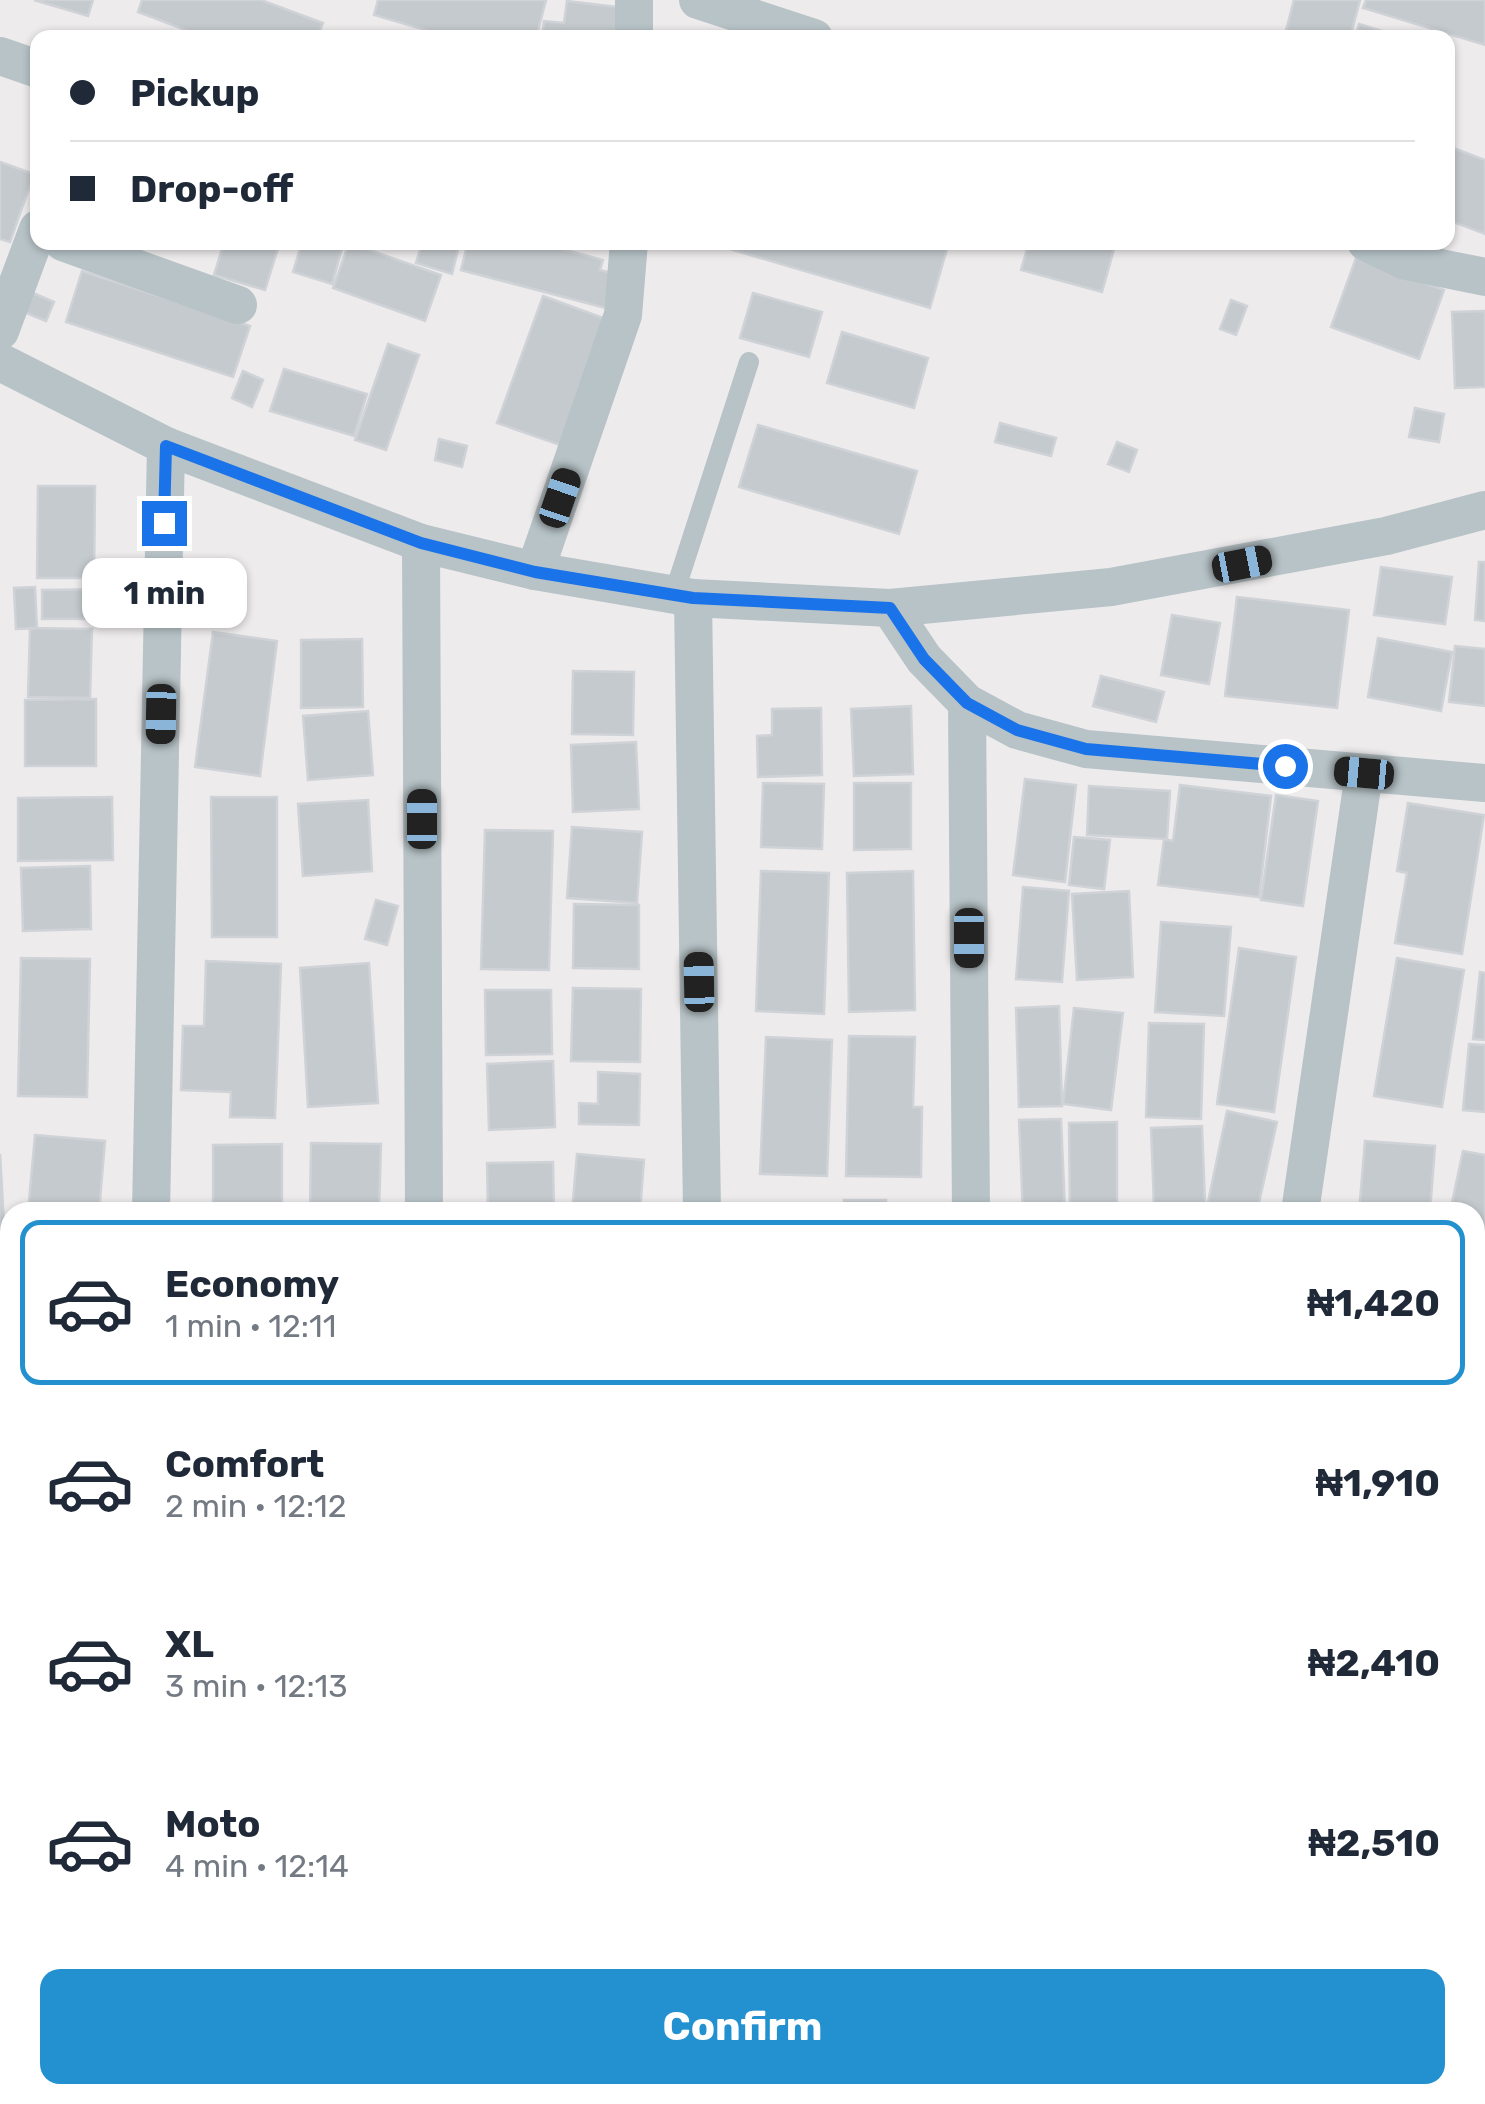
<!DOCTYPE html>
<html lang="en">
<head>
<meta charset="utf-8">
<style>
	:root { --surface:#fff; --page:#f2f2f3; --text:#1f2937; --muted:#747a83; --line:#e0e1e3; --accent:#2391d0 }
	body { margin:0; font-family:Rubik,sans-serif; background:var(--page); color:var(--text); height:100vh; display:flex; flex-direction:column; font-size:38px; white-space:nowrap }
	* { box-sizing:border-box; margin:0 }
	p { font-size:32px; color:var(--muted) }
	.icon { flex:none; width:55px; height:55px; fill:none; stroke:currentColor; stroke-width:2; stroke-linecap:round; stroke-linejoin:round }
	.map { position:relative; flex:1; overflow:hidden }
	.sheet { position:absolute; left:0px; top:1202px; width:1485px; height:902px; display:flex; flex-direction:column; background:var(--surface); border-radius:30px 30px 0 0; box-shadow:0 2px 8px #0004 }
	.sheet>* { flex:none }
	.guide { position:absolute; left:30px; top:30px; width:1425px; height:220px; border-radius:20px; box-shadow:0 2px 8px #0004; display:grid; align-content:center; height:220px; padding:0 40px; background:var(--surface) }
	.end { position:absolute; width:45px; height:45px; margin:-22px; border:12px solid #1a73e8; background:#fff; box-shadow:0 0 0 5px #fff }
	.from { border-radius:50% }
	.bubble { position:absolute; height:70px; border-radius:20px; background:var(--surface); box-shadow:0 2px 8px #0004; font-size:32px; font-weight:700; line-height:70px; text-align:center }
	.car { position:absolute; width:30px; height:60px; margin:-30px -15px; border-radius:12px; box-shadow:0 0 8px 2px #0007; background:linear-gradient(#222 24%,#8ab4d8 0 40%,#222 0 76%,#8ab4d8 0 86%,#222 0) }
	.guide b { display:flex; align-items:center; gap:35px; height:95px; font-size:38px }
	.guide b+b { border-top:2px solid var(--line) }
	.guide i { width:25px; height:25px; background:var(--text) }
	ul { padding:18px 0 0; list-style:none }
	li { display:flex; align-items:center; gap:30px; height:165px; margin:0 20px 15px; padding:0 20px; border:5px solid transparent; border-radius:20px }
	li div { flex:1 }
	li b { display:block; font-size:38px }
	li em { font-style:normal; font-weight:700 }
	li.active { border-color:var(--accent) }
	li>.icon { width:90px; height:90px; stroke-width:1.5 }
	.cta { display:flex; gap:20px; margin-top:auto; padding:20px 40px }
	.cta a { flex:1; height:115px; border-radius:20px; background:var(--accent); color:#fff; font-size:40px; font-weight:700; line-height:115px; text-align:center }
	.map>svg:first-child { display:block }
</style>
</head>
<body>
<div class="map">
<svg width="1485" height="2104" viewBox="0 0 1485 2104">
	<rect width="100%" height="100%" fill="#eeebec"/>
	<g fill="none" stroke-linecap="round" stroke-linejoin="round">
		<g stroke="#8ae5e5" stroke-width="65">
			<path d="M0 1722 10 1723"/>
			<path d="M1051 2095 1057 2104"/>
		</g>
	</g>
	<g fill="#c5cace" stroke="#cfd3d7" stroke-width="2.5">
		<path d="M34 0H93L88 16Z"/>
		<path d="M142 0H261L323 23 317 38H207L138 12Z"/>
		<path d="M378 0H546L536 38H453L374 15Z"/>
		<path d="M1294 0H1360L1350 38H1284Z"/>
		<path d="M1366 0H1485V45L1363 8Z"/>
		<path d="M567 1 618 7 615 38H542L544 21 564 23Z"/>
		<path d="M1359 24 1405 38H1355Z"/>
		<path d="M1448 146 1485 160V234L1448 220Z"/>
		<path d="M0 162 34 174 10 242 0 239Z"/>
		<path d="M224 242H280L265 290 214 275Z"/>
		<path d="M302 242H344L332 284 293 272Z"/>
		<path d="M418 242H460L452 274 416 263 422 243Z"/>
		<path d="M468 242H536L603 260 600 270 626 277 617 311 461 270Z"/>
		<path d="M706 242H949L930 308Z"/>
		<path d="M1029 242H1116L1102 292 1021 270Z"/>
		<path d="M349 243 441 275 425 321 333 288Z"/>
		<path d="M1356 258 1444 290 1419 359 1331 327Z"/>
		<path d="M82 271 250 326 233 377 66 322Z"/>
		<path d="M33 293 54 302 46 321 24 312Z"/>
		<path d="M753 293 822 312 809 357 740 338Z"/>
		<path d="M543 296 606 319 560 445 497 423Z"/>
		<path d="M1231 300 1247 306 1236 335 1220 329Z"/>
		<path d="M1485 311V387L1455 388 1452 312Z"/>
		<path d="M842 332 928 358 914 408 827 383Z"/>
		<path d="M388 344 419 355 386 450 355 440Z"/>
		<path d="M284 369 367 394 354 436 270 411Z"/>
		<path d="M243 371 263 380 252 407 232 398Z"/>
		<path d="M1415 408 1444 414 1439 442 1409 437Z"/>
		<path d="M1000 423 1056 438 1051 456 995 442Z"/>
		<path d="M758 425 917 471 899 534 739 487Z"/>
		<path d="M439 439 467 446 462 467 435 460Z"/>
		<path d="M1117 442 1137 450 1129 472 1108 464Z"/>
		<path d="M38 486H95L94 578H37Z"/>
		<path d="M1479 562H1485V621L1475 620Z"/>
		<path d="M1381 567 1452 577 1445 624 1374 615Z"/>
		<path d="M35 587 37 628 16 629 14 588Z"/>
		<path d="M116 589V619H42V590Z"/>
		<path d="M1237 597 1349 610 1337 708 1225 696Z"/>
		<path d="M1172 615 1220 623 1209 684 1161 675Z"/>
		<path d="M30 628 92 629 90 698 28 697Z"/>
		<path d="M213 632 277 641 260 776 195 767Z"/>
		<path d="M1378 638 1452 652 1441 711 1368 697Z"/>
		<path d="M362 639 363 707 301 708V640Z"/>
		<path d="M1455 646 1485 649V706L1449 702Z"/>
		<path d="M573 671 634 672 633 735 572 734Z"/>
		<path d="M1101 676 1164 692 1156 722 1093 706Z"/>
		<path d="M96 699V766H25V700Z"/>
		<path d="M911 706 913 774 854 776 851 709Z"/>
		<path d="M821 708 822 775 758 777 757 736 772 735V709Z"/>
		<path d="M368 711 373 775 308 780 303 716Z"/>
		<path d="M636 742 639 809 573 812 571 745Z"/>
		<path d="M1025 779 1076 785 1065 882 1013 875Z"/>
		<path d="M763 783 824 784 822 849 761 847Z"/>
		<path d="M854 783H911V849L854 850Z"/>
		<path d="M1180 785 1271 796 1259 897 1158 885 1164 839 1173 841Z"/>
		<path d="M1089 786 1170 791 1167 839 1087 835Z"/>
		<path d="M1276 795 1318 801 1303 906 1261 900Z"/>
		<path d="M112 797 113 860 18 861V798Z"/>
		<path d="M211 797H277V937H212Z"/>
		<path d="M368 800 372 871 303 876 298 804Z"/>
		<path d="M1408 803 1484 815 1462 954 1395 943 1407 873 1397 871Z"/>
		<path d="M572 827 642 832 637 903 567 898Z"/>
		<path d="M485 830 553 831 549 970 481 969Z"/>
		<path d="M1074 837 1110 840 1104 889 1069 885Z"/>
		<path d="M90 866 91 929 23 931 21 868Z"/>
		<path d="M761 871 829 873 824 1014 756 1011Z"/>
		<path d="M913 871 915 1010 849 1012 847 873Z"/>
		<path d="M1023 887 1069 891 1062 982 1016 979Z"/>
		<path d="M1129 891 1133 977 1077 980 1072 894Z"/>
		<path d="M376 900 398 906 387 945 365 939Z"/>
		<path d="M574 904 639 905V969L573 968Z"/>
		<path d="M1161 922 1231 927 1224 1016 1155 1012Z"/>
		<path d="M1239 948 1296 957 1274 1112 1217 1104Z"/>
		<path d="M21 958 90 959 87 1097 18 1096Z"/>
		<path d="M1397 958 1464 970 1442 1107 1374 1096Z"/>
		<path d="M206 961 281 964 275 1118 230 1117 231 1092 181 1090 183 1026H204Z"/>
		<path d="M369 963 378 1103 308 1107 300 968Z"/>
		<path d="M1480 972 1485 973V1040L1473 1039Z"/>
		<path d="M573 988 641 989 640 1062 571 1061Z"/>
		<path d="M485 990H551L552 1054 486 1055Z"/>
		<path d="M1059 1006 1062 1106 1019 1107 1016 1008Z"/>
		<path d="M1074 1008 1123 1013 1111 1110 1063 1104Z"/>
		<path d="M1149 1023 1204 1024 1201 1119 1146 1117Z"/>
		<path d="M849 1036 915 1037 913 1107H922L921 1177 846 1176Z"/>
		<path d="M766 1037 832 1040 827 1176 760 1174Z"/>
		<path d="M1469 1044 1485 1045V1112L1463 1110Z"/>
		<path d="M553 1061 555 1127 489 1130 487 1064Z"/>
		<path d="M598 1072 640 1074 639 1125 579 1124V1103L598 1104Z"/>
		<path d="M1227 1111 1277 1122 1257 1212H1233L1207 1207Z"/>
		<path d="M1061 1119 1065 1211 1023 1212 1019 1120Z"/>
		<path d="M1117 1122V1211H1070L1069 1123Z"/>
		<path d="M1202 1126 1205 1203 1154 1206 1151 1128Z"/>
		<path d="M35 1135 105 1141 99 1212H28Z"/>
		<path d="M1365 1141 1435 1146 1430 1212H1359Z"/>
		<path d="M311 1143 381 1144 379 1212H310Z"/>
		<path d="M282 1144V1212H213V1145Z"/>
		<path d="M1463 1151 1485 1155V1299L1475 1297V1212H1450Z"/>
		<path d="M0 1154 7 1275 0 1276Z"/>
		<path d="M577 1154 644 1160 640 1212H572Z"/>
		<path d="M553 1162 554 1212H488L487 1163Z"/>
		<rect x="844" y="1200" width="42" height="12"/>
		<path d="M0 1302H3L1 1443H0Z"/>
		<path d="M1475 1332 1485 1334V1449L1480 1475 1475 1474Z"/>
		<path d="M1475 1502 1485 1504V1533L1475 1580Z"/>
		<path d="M0 1844 10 1850V1889L0 1905Z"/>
		<path d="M0 1944 10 1951V2004L0 2019Z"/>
		<path d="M1485 1985V2088L1470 2104H1427L1417 2095H1475V1996Z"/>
		<path d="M10 2048V2076L0 2070V2064Z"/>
		<path d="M39 2095H77L71 2104H53Z"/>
		<path d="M131 2095H224L217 2104H125Z"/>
		<path d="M259 2095H326L322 2104H255Z"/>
		<path d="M358 2095H405L411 2098 409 2104H354Z"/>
	</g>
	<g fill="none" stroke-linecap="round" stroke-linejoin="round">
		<path stroke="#b7c3c7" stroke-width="20" d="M674 594 749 362"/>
		<g stroke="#b7c3c7" stroke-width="38">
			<path d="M698 0 814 38"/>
			<path d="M634 38V0"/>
			<path d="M0 56 38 69"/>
			<path d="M63 242 238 305"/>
			<path d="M1366 242 1406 261 1485 277"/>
			<path d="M0 331 38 229"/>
			<path d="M0 362 166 446 421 543 535 571 693 598 890 608 1111 587 1386 536 1485 510"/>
			<path d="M421 543 424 1212"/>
			<path d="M535 571 623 315 629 242"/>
			<path d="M693 598 702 1212"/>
			<path d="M890 608 924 659 967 703 1017 730 1086 749 1485 783"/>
			<path d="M967 703 971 1212"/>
			<path d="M151 1212 166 446"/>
			<path d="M1300 1212 1364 773"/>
			<path d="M0 1499 10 1501"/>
			<path d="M1475 1889 1485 1821"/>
			<path d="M1332 2095 1337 2104"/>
		</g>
	</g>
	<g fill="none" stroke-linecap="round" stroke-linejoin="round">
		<path stroke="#1a73e8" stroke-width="12" d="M164 523 166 446 421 543 535 572 693 598 890 608 924 659 967 703 1017 730 1086 749 1285 766"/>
	</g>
</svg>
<i class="end from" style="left:1285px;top:766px"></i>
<i class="end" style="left:164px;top:523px"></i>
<div class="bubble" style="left:82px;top:558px;width:165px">1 min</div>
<i class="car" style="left:560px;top:498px;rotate:19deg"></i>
<i class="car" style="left:1242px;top:564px;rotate:79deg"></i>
<i class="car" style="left:161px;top:714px;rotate:181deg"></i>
<i class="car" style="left:1364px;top:773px;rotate:275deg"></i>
<i class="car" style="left:422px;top:819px;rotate:0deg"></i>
<i class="car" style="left:969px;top:938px;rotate:180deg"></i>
<i class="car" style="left:699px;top:982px;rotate:359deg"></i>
<div class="guide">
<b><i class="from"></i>Pickup</b>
<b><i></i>Drop-off</b>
</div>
<section class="sheet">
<ul>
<li class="active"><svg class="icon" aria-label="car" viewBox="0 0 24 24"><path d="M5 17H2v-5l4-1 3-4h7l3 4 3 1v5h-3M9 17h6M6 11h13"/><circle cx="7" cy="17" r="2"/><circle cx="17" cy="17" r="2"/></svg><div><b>Economy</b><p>1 min · 12:11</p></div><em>₦1,420</em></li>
<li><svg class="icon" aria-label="car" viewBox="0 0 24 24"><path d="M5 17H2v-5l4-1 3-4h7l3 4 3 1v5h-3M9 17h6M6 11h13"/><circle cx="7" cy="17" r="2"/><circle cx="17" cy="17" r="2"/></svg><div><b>Comfort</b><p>2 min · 12:12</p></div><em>₦1,910</em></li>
<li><svg class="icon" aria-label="car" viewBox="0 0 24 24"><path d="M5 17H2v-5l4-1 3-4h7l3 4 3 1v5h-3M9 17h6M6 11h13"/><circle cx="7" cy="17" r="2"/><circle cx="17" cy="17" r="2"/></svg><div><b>XL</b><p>3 min · 12:13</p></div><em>₦2,410</em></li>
<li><svg class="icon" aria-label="car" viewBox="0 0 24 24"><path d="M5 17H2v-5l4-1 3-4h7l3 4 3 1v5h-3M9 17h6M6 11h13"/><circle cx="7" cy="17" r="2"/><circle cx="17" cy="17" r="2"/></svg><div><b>Moto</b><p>4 min · 12:14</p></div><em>₦2,510</em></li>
</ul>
<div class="cta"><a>Confirm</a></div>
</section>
</div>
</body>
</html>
